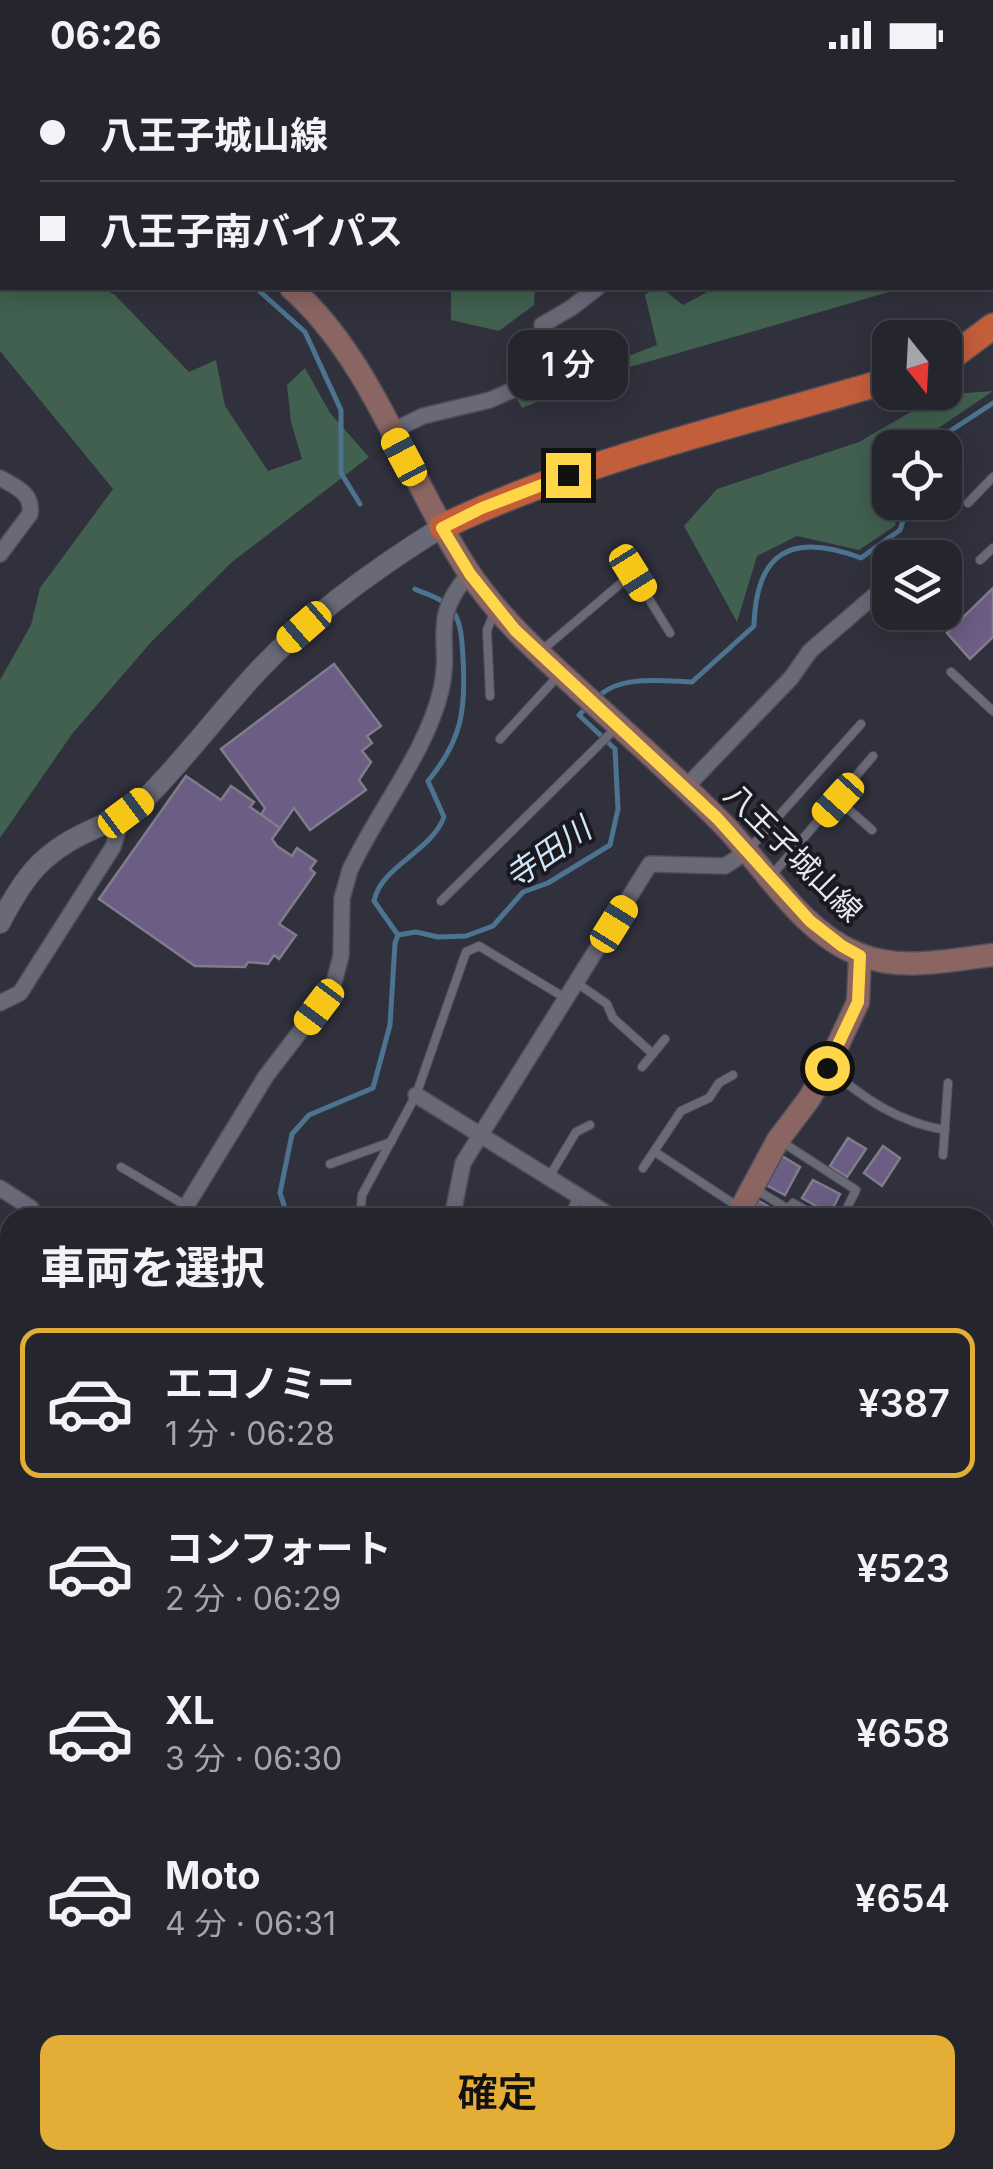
<!DOCTYPE html>
<html lang="ja">
<head>
<meta charset="utf-8">
<style>
	:root { --surface:#25252e; --page:#31313a; --text:#f1f3f6; --muted:#a3a5aa; --line:#42424a; --accent:#e4ad35 }
	body { margin:0; font-family:Inter,"Noto Sans JP",sans-serif; background:var(--page); color:var(--text); height:100vh; display:flex; flex-direction:column; font-size:38px; white-space:nowrap }
	* { box-sizing:border-box; margin:0 }
	p { font-size:32px; color:var(--muted) }
	.icon { flex:none; width:55px; height:55px; fill:none; stroke:currentColor; stroke-width:2; stroke-linecap:round; stroke-linejoin:round }
	.map { position:relative; flex:1; overflow:hidden }
	.drawer { position:absolute; left:0px; top:1138px; width:995px; height:962px; display:flex; flex-direction:column; background:var(--surface); border-radius:30px 30px 0 0; box-shadow:0 5px 25px #0003,0 0 0 2px var(--line) }
	.drawer>* { flex:none }
	.guide { position:absolute; left:0px; top:0px; width:995px; height:220px; box-shadow:0 5px 25px #0003,0 0 0 2px var(--line); display:grid; align-content:center; height:220px; padding:0 40px; background:var(--surface) }
	.needle { width:65px; rotate:162deg }
	.fabs { position:absolute; left:872px; top:250px; display:grid; gap:20px }
	.fabs a { display:grid; place-items:center; width:90px; height:90px; border-radius:20px; background:var(--surface); box-shadow:0 5px 25px #0003,0 0 0 2px var(--line); font-size:50px }
	.end { position:absolute; width:45px; height:45px; margin:-22px; border:12px solid #ffd54a; background:#111; box-shadow:0 0 0 5px #111 }
	.from { border-radius:50% }
	.bubble { position:absolute; height:70px; border-radius:20px; background:var(--surface); box-shadow:0 5px 25px #0003,0 0 0 2px var(--line); font-size:32px; font-weight:600; line-height:70px; text-align:center }
	.car { position:absolute; width:30px; height:60px; margin:-30px -15px; border-radius:12px; box-shadow:0 0 8px 2px #0007; background:linear-gradient(#f5c518 24%,#345 0 40%,#f5c518 0 76%,#345 0 86%,#f5c518 0) }
	.guide b { display:flex; align-items:center; gap:35px; height:95px; font-size:38px }
	.guide b+b { border-top:2px solid var(--line) }
	.guide i { width:25px; height:25px; background:var(--text) }
	ul { padding:0; list-style:none }
	li { display:flex; align-items:center; gap:30px; height:150px; margin:0 20px 15px; padding:0 20px; border:5px solid transparent; border-radius:20px }
	li div { flex:1 }
	li b { display:block; font-size:38px }
	li em { font-style:normal; font-weight:600 }
	li.active { border-color:var(--accent) }
	li>.icon { width:90px; height:90px; stroke-width:1.5 }
	h2 { padding:0 40px; font-size:45px; line-height:120px }
	.button { display:flex; gap:20px; margin-top:auto; padding:20px 40px }
	.button a { flex:1; height:115px; border-radius:20px; background:var(--accent); color:#111; font-size:40px; font-weight:600; line-height:115px; text-align:center }
	.status { display:flex; justify-content:space-between; align-items:center; height:70px; padding:0 50px; background:var(--surface); direction:ltr }
	.status svg { height:28px; fill:currentColor }
	.map>svg:first-child { display:block }
</style>
</head>
<body>
<div class="status"><b>06:26</b><svg viewBox="0 0 49 12"><path d="M0 12V9h3v3zM5 12V6h3v6zM10 12V3h3v9zM15 12V0h3v12zM26 1h20v11H26zM47 4h2v5h-2z"/></svg></div>
<div class="map">
<svg width="993" height="2099" viewBox="0 0 993 2099">
	<rect width="100%" height="100%" fill="#31313e"/>
	<g fill="#41604f">
		<path d="M767 0H993V193L992 2Z"/>
		<path d="M0 157 2 218H101L115 225 189 302 216 290 225 336 268 401 302 389 291 352 287 315 305 298 330 343 369 387 232 492 152 571 72 664 0 768V610L31 555 40 518 113 419 0 281Z"/>
		<path d="M451 218H535L534 235 499 261 451 250Z"/>
		<path d="M655 218H661L683 235 715 218H903L609 303 522 338 517 329 657 275 645 225Z"/>
		<path d="M993 321 934 361 918 377 890 378V432L899 433 895 456 859 480 797 466 757 486 737 552 684 456 717 419 859 372 940 325Z"/>
		<path d="M985 1971 993 1981V2099H696L699 2090H730L731 2096 737 2090H985Z"/>
	</g>
	<g fill="none" stroke-linecap="round" stroke-linejoin="round">
		<g stroke="#4c7390" stroke-width="5">
			<path d="M2 0 4 2"/>
			<path d="M256 218 305 262 341 340V403L360 434"/>
			<path d="M933 378 941 367 993 333"/>
			<path d="M599 626C621 605 662 611 692 612L754 556C756 481 792 462 861 488L900 460 909 432"/>
			<path d="M398 865 374 831C381 796 431 782 444 747L428 711C462 670 466 640 463 588 462 574 462 555 454 543 444 528 430 526 415 519"/>
			<path d="M297 1148 285 1138 280 1123 292 1064 309 1045 373 1018 390 955 395 873 398 865 416 862 438 867 466 866 493 856 523 822 548 813 610 775 618 739 615 679 579 645 587 637"/>
		</g>
		<g stroke="#4c7390" stroke-width="30">
			<path d="M985 1174 993 1171"/>
			<path d="M335 2090V2099"/>
		</g>
	</g>
	<g fill="#6b5d84" stroke="#817c8b" stroke-width="2.5">
		<path d="M993 518V567L970 589 947 563Z"/>
		<path d="M334 594 381 656 367 666 372 673 362 681 371 692 359 710 366 720 310 760 294 738 280 758 261 745 265 738 221 679Z"/>
		<path d="M186 706 221 730 231 716 254 732 250 737 280 758 272 769 277 776 292 786 297 778 316 791 310 799 315 803 279 854 296 865 279 889 274 885 268 894 248 892 245 897 195 896 99 829Z"/>
		<path d="M848 1068 866 1079 847 1107 830 1096Z"/>
		<path d="M883 1076 900 1088 882 1116 864 1103Z"/>
		<path d="M782 1086 800 1097 785 1125 766 1115Z"/>
		<path d="M813 1110 840 1124 830 1144 802 1128Z"/>
		<path d="M759 1131 776 1141 773 1148H750Z"/>
		<path d="M985 1283 993 1322 985 1325Z"/>
		<path d="M993 1374V1402L985 1406V1377Z"/>
		<path d="M993 1816V1846L985 1847V1817Z"/>
		<path d="M993 1871V1911L992 1912 985 1904V1872Z"/>
		<path d="M582 2090H612L609 2099H579Z"/>
	</g>
	<g fill="none" stroke-linecap="round" stroke-linejoin="round">
		<g stroke="#4f4e59" stroke-width="10">
			<g id="service">
				<path d="M0 17 2 19"/>
				<path d="M968 433 993 407"/>
				<path d="M980 490 993 478"/>
				<path d="M541 581 633 503 670 563"/>
				<path d="M951 602 993 641"/>
				<path d="M490 626 487 560 494 543"/>
				<path d="M500 669 558 606"/>
				<path d="M838 730 872 760"/>
				<path d="M751 777 861 654"/>
				<path d="M773 804 873 686"/>
				<path d="M441 831 615 659"/>
				<path d="M577 913 607 934 613 948 653 984"/>
				<path d="M642 997 665 969"/>
				<path d="M831 1001C867 1030 898 1052 945 1060"/>
				<path d="M782 1072 856 1120 842 1148"/>
				<path d="M655 1082 737 1136"/>
				<path d="M943 1085 948 1013"/>
				<path d="M330 1094 391 1072"/>
				<path d="M121 1097 185 1135"/>
				<path d="M643 1098 681 1041 709 1028 719 1013 733 1005"/>
				<path d="M549 1107 576 1062 590 1055"/>
				<path d="M755 1119 788 1139 793 1133 819 1148"/>
				<path d="M360 1148 362 1125 416 1025 466 882 479 876 567 929"/>
				<path d="M568 1148 578 1125"/>
			</g>
		</g>
		<g stroke="#4f4e59" stroke-width="18">
			<g id="minor">
				<path d="M292 0 295 2"/>
				<path d="M451 2 453 0"/>
				<path d="M565 296 542 255 571 238 597 218"/>
				<path d="M390 362 423 346 490 330 591 285"/>
				<path d="M0 408C16 417 33 423 30 444L0 484"/>
				<path d="M685 718 791 608 810 581 890 512"/>
				<path d="M0 933 20 923 113 777 118 760 114 750"/>
				<path d="M416 1025 614 1148"/>
				<path d="M0 1118 31 1138 25 1148"/>
				<path d="M179 1148 266 1006 319 937 334 912 341 886 342 828 350 800C377 742 427 681 441 620 453 569 427 551 470 503"/>
				<path d="M452 1148 463 1093 650 794 725 796 748 781"/>
				<path d="M0 1183 10 1168"/>
				<path d="M0 1288 10 1297"/>
				<path d="M985 1360 993 1359"/>
				<path d="M0 1430 10 1414"/>
				<path d="M985 1435 993 1452"/>
				<path d="M0 1560 5 1573 0 1607"/>
				<path d="M985 1573 993 1568"/>
				<path d="M0 1622 10 1643"/>
				<path d="M985 1649 993 1681"/>
				<path d="M985 1736 993 1749"/>
				<path d="M0 1789 10 1782"/>
				<path d="M985 1857 993 1856"/>
				<path d="M0 1893 10 1895"/>
				<path d="M985 1953 993 1959"/>
				<path d="M8 1984H10"/>
				<path d="M432 2099 434 2090"/>
			</g>
		</g>
		<g stroke="#4f4e59" stroke-width="22">
			<path id="tertiary" d="M0 853C23 809 40 784 87 762 108 752 129 745 146 728 185 689 219 643 257 602 310 545 376 498 442 457"/>
		</g>
		<g stroke="#4f4e59" stroke-width="25">
			<g id="secondary">
				<path d="M26 0 29 2"/>
				<path d="M291 218C372 289 408 408 466 498 500 550 545 589 590 630 633 669 677 708 718 749 762 792 799 861 858 884 902 902 949 890 993 885"/>
				<path d="M736 1148 778 1070 809 1029 827 998 858 932 860 885"/>
				<path d="M985 1722 993 1719"/>
				<path d="M95 2090V2099"/>
				<path d="M542 2099 545 2090"/>
			</g>
		</g>
		<g stroke="#4f4e59" stroke-width="28">
			<g id="trunk">
				<path d="M945 292 993 256"/>
				<path d="M442 457C584 389 739 355 890 310"/>
			</g>
		</g>
		<use href="#service" stroke="#6a6978" stroke-width="8"/>
		<use href="#minor" stroke="#6a6978" stroke-width="15"/>
		<use href="#tertiary" stroke="#6a6978" stroke-width="20"/>
		<use href="#secondary" stroke="#8b6561" stroke-width="22"/>
		<use href="#trunk" stroke="#c35e3a" stroke-width="25"/>
	</g>
	<g fill="none" stroke-linecap="round" stroke-linejoin="round">
		<path stroke="#ffd54a" stroke-width="12" d="M568 405 482 438 442 458 470 504 515 560 717 748 810 851 842 876 860 886 858 932 827 998"/>
	</g>
	<g text-anchor="middle" stroke-width="8" stroke-linejoin="round" paint-order="stroke">
		<g font-size="30" fill="#e7e7ef" stroke="#19191f">
			<text transform="translate(793 783) rotate(45)" y="10">八王子城山線</text>
		</g>
		<g font-size="32" font-style="italic" fill="#cee6fa" stroke="#19191f">
			<text transform="translate(548 783) rotate(-35)" y="11">寺田川</text>
		</g>
	</g>
</svg>
<div class="fabs">
<a><svg class="needle" viewBox="-14 -14 28 28"><path d="M0-13l5 13h-10z" fill="#e53935"/><path d="M0 13l5-13h-10z" fill="#a3a5aa"/></svg></a>
<a><svg class="icon" aria-label="locate" viewBox="0 0 24 24"><circle cx="12" cy="12" r="6"/><path d="M12 2v4M12 18v4M2 12h4M18 12h4"/></svg></a>
<a><svg class="icon" aria-label="layers" viewBox="0 0 24 24"><path d="M12 4l9 5-9 5-9-5zM3 14l9 5 9-5"/></svg></a>
</div>
<i class="end from" style="left:827px;top:998px"></i>
<i class="end" style="left:568px;top:405px"></i>
<div class="bubble" style="left:508px;top:260px;width:120px">1 分</div>
<i class="car" style="left:404px;top:387px;rotate:332deg"></i>
<i class="car" style="left:633px;top:503px;rotate:148deg"></i>
<i class="car" style="left:304px;top:557px;rotate:229deg"></i>
<i class="car" style="left:838px;top:730px;rotate:222deg"></i>
<i class="car" style="left:126px;top:743px;rotate:53deg"></i>
<i class="car" style="left:614px;top:854px;rotate:32deg"></i>
<i class="car" style="left:319px;top:937px;rotate:217deg"></i>
<div class="guide">
<b><i class="from"></i>八王子城山線</b>
<b><i></i>八王子南バイパス</b>
</div>
<section class="drawer">
<h2>車両を選択</h2>
<ul>
<li class="active"><svg class="icon" aria-label="car" viewBox="0 0 24 24"><path d="M5 17H2v-5l4-1 3-4h7l3 4 3 1v5h-3M9 17h6M6 11h13"/><circle cx="7" cy="17" r="2"/><circle cx="17" cy="17" r="2"/></svg><div><b>エコノミー</b><p>1 分 · 06:28</p></div><em>¥387</em></li>
<li><svg class="icon" aria-label="car" viewBox="0 0 24 24"><path d="M5 17H2v-5l4-1 3-4h7l3 4 3 1v5h-3M9 17h6M6 11h13"/><circle cx="7" cy="17" r="2"/><circle cx="17" cy="17" r="2"/></svg><div><b>コンフォート</b><p>2 分 · 06:29</p></div><em>¥523</em></li>
<li><svg class="icon" aria-label="car" viewBox="0 0 24 24"><path d="M5 17H2v-5l4-1 3-4h7l3 4 3 1v5h-3M9 17h6M6 11h13"/><circle cx="7" cy="17" r="2"/><circle cx="17" cy="17" r="2"/></svg><div><b>XL</b><p>3 分 · 06:30</p></div><em>¥658</em></li>
<li><svg class="icon" aria-label="car" viewBox="0 0 24 24"><path d="M5 17H2v-5l4-1 3-4h7l3 4 3 1v5h-3M9 17h6M6 11h13"/><circle cx="7" cy="17" r="2"/><circle cx="17" cy="17" r="2"/></svg><div><b>Moto</b><p>4 分 · 06:31</p></div><em>¥654</em></li>
</ul>
<div class="button"><a>確定</a></div>
</section>
</div>
</body>
</html>
